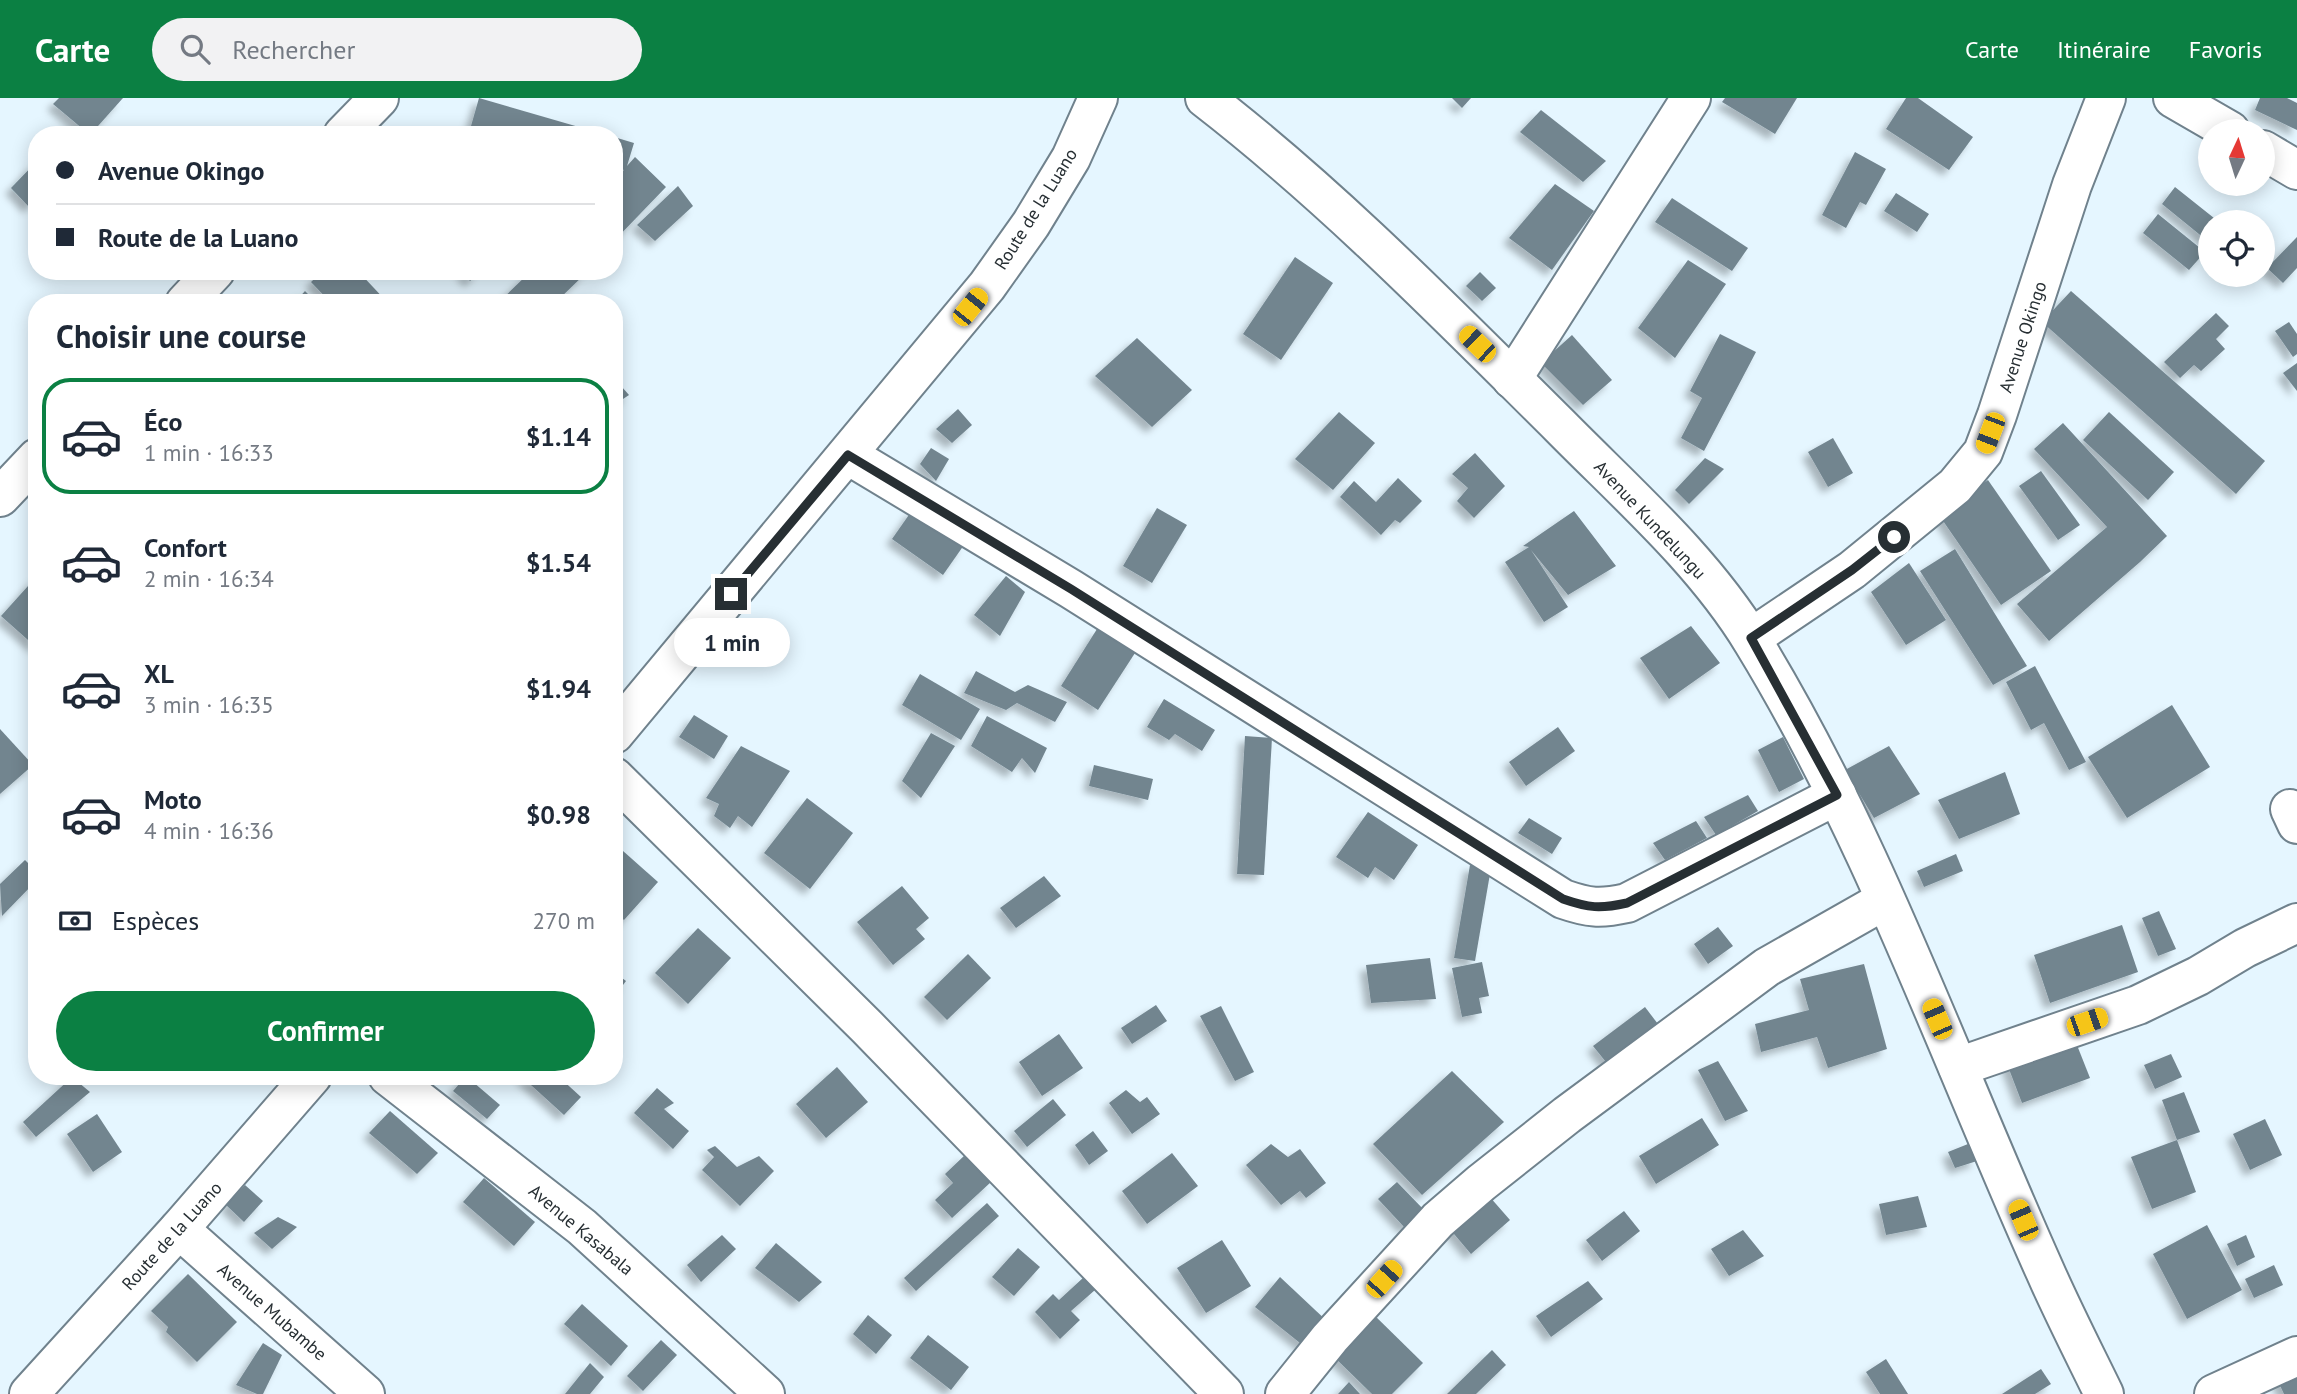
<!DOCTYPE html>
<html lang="fr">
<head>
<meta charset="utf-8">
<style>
	:root { --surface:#fff; --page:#f2f2f3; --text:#1f2937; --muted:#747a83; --line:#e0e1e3; --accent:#0b8043 }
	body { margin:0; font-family:"PT Sans",sans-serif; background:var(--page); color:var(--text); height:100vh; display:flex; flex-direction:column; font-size:26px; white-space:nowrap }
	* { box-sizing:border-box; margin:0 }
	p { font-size:23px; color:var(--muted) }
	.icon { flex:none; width:38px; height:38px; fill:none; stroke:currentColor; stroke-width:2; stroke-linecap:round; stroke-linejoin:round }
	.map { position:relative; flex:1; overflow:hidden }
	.sheet { position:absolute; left:28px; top:196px; width:595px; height:791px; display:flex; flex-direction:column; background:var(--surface); border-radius:28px; box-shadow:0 4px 18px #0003 }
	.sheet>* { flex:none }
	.guide { position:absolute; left:28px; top:28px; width:595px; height:154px; border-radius:28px; box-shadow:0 4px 18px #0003; display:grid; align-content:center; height:154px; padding:0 28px; background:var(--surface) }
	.needle { width:46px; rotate:4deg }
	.buttons { position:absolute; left:2198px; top:21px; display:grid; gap:14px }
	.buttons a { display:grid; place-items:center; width:77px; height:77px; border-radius:50%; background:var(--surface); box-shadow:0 4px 18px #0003; font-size:35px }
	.end { position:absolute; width:32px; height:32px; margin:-16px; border:9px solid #272f33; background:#fff; box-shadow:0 0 0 4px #fff }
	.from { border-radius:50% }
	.bubble { position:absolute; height:49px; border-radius:24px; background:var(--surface); box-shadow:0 4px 18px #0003; font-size:23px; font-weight:700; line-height:49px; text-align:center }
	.car { position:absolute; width:21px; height:42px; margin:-21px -10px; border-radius:9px; box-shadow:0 0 5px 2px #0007; background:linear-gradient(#f5c518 24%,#345 0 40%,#f5c518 0 76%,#345 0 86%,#f5c518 0) }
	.guide b { display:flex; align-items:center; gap:24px; height:66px; font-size:26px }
	.guide b+b { border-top:2px solid var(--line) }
	.guide i { width:18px; height:18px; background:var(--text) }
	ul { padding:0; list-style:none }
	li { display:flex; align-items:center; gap:21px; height:116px; margin:0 14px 10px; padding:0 14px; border:4px solid transparent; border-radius:28px }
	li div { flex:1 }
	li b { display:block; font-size:26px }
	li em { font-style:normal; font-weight:700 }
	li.active { border-color:var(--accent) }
	li>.icon { width:63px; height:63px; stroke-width:1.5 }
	h2 { padding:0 28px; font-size:32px; line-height:84px }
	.pay { display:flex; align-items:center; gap:18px; height:77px; padding:0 28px; font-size:26px }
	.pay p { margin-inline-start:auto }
	.primary-button { display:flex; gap:14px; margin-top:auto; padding:14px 28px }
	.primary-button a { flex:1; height:80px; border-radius:42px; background:var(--accent); color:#fff; font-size:28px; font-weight:700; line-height:80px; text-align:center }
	header { display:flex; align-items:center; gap:42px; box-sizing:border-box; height:98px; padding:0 35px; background:var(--accent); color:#fff }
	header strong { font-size:33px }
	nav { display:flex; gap:38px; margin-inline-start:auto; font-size:24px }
	.search { width:490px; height:63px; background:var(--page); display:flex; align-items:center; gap:18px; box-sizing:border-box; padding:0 24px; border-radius:38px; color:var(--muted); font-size:26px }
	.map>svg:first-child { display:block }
</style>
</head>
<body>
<header>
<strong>Carte</strong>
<div class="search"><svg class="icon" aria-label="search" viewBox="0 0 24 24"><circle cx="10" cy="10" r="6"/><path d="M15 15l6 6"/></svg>Rechercher</div>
<nav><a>Carte</a><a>Itinéraire</a><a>Favoris</a></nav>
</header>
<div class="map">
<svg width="2297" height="1296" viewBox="0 0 2297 1296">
	<defs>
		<filter id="shadow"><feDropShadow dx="-6" dy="6" stdDeviation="3.5" flood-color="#0004"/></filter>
	</defs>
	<rect width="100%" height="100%" fill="#e5f6ff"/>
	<g fill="#72858f" filter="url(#shadow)">
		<path d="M59 0H123L90 37 53 6Z"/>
		<path d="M479 0 603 36V37H502L471 28Z"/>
		<path d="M1452 0H1471L1462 10Z"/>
		<path d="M1725 0H1797L1775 36 1722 4Z"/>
		<path d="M1906 0H1918L1973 39 1949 72 1886 31Z"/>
		<path d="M2260 0H2287L2297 5V32L2255 12Z"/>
		<path d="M1541 12 1606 63 1583 84 1520 34Z"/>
		<path d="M614 39 634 45 627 68 635 59 666 89 614 143V81L624 72 614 69Z"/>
		<path d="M1855 54 1886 71 1866 107 1860 104 1846 130 1822 117Z"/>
		<path d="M37 63V101L29 109 11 90Z"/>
		<path d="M1555 86 1594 113 1552 172 1509 140Z"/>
		<path d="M678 88 693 108 655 143 637 127Z"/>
		<path d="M2175 89 2219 124H2210V145L2162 106Z"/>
		<path d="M1896 95 1929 116 1917 134 1884 113Z"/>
		<path d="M1672 100 1748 150 1732 173 1655 124Z"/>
		<path d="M2158 116 2205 154 2189 172 2143 135Z"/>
		<path d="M2297 139V170L2283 185 2267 170Z"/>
		<path d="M1295 159 1333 185 1281 262 1243 236Z"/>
		<path d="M1688 162 1726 186 1675 260 1638 230Z"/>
		<path d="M323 173H358L388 205H331L311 184Z"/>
		<path d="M461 173H481L470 183Z"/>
		<path d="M531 173H588L555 205H498Z"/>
		<path d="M1480 174 1496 190 1482 203 1466 188Z"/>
		<path d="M305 193 317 205H294Z"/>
		<path d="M2071 193 2265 363 2236 396 2042 224Z"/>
		<path d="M2216 215 2229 228 2216 241 2225 251 2201 273 2194 267 2180 280 2164 264Z"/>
		<path d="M2289 224 2297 236V256L2293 259 2275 233Z"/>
		<path d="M1720 236 1756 254 1704 353 1681 340 1702 300 1690 293Z"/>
		<path d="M1572 237 1612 282 1583 307 1541 265Z"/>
		<path d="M1137 240 1192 292 1152 329 1095 278Z"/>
		<path d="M2297 265V293L2283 275Z"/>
		<path d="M614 280 629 297 614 307Z"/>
		<path d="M958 311 972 327 952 345 936 331Z"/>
		<path d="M1339 314 1375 345 1333 392 1295 361Z"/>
		<path d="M2109 314 2174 374 2148 402 2083 342Z"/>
		<path d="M2063 325 2167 438 2140 464 2049 543 2017 506 2107 429 2034 351Z"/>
		<path d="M1833 340 1853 375 1828 389 1808 354Z"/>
		<path d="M931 350 949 361 936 383 920 366Z"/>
		<path d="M1475 355 1505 388 1474 420 1457 403 1468 390 1452 376Z"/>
		<path d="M1705 360 1724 371 1689 406 1675 392Z"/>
		<path d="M2041 373 2080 427 2058 442 2019 388Z"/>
		<path d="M1398 380 1422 403 1400 425 1395 422 1381 437 1340 399 1354 383 1376 404Z"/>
		<path d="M1988 382 2051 473 2001 507 1939 417Z"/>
		<path d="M1157 410 1187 427 1152 485 1123 468Z"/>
		<path d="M913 411 964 447 943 477 892 441Z"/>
		<path d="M1574 413 1616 468 1568 497 1531 452 1568 509 1544 524 1505 464 1529 449 1523 448Z"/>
		<path d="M1955 451 2027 568 1993 587 1920 473Z"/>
		<path d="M1909 465 1946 522 1906 547 1871 494Z"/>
		<path d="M37 478V550L1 518Z"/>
		<path d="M1006 478 1025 494 1000 538 974 517Z"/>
		<path d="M1691 528 1720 565 1669 601 1640 560Z"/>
		<path d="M1097 531 1135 555 1098 612 1061 588Z"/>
		<path d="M2035 568 2086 664 2069 672 2044 625 2031 632 2006 584Z"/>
		<path d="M976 573 1015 594 1028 587 1067 604 1055 624 1017 605 1006 612 964 595Z"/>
		<path d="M920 576 980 611 961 642 902 607Z"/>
		<path d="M1164 601 1215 632 1202 653 1175 636 1169 642 1147 629Z"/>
		<path d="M2172 607 2210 669 2127 720 2088 659Z"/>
		<path d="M694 617 728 638 714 661 679 639Z"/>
		<path d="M987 618 1047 650 1035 675 1022 660 1012 674 971 648Z"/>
		<path d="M1558 629 1575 653 1526 688 1509 664Z"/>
		<path d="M0 631 33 667 0 696Z"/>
		<path d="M931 635 955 648 921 700 902 683Z"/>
		<path d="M1245 638 1272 640 1264 777 1237 776Z"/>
		<path d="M1783 639 1804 681 1779 694 1758 652Z"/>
		<path d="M741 648 790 673 752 729 738 718 730 730 714 718 719 706 706 700Z"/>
		<path d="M1889 648 1920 696 1874 720 1845 672Z"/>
		<path d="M1094 667 1153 681 1148 702 1089 688Z"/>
		<path d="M2005 674 2020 716 1959 741 1938 702Z"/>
		<path d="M1748 697 1758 713 1716 737 1704 719Z"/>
		<path d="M807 700 853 735 810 791 764 755Z"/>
		<path d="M1368 714 1418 747 1394 782 1375 769 1368 780 1336 759Z"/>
		<path d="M1529 720 1562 740 1552 756 1518 735Z"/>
		<path d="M1696 723 1707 740 1665 762 1653 745Z"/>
		<path d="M614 745 658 784 624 822 614 814Z"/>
		<path d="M1956 756 1963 773 1924 789 1917 773Z"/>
		<path d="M25 762 37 774V782L2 818 0 786Z"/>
		<path d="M1470 767 1491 770 1475 863 1454 860Z"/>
		<path d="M1044 778 1061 798 1016 830 1000 810Z"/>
		<path d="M902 788 929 820 916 831 925 841 893 867 857 824Z"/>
		<path d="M2159 813 2176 851 2158 858 2142 820Z"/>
		<path d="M2122 827 2138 874 2050 905 2034 857Z"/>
		<path d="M1718 829 1733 848 1708 866 1694 846Z"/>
		<path d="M698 830 731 860 688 906 655 875Z"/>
		<path d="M968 856 991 880 947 922 924 899Z"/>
		<path d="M1430 860 1436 901 1371 905 1366 867Z"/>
		<path d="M1482 864 1489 898 1479 900 1482 915 1462 919 1452 870Z"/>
		<path d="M1864 866 1887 951 1828 970 1817 939 1761 954 1755 926 1809 912 1800 881Z"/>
		<path d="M614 874 626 883 614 899Z"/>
		<path d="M1156 907 1167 923 1132 946 1121 930Z"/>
		<path d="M1221 908 1254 974 1235 983 1200 918Z"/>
		<path d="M1645 909 1661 930 1610 969 1593 948Z"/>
		<path d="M2071 932 2090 980 2022 1005 2004 958Z"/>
		<path d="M1059 936 1083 970 1042 998 1019 964Z"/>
		<path d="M2171 956 2182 979 2155 991 2144 967Z"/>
		<path d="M1718 963 1748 1013 1725 1023 1698 972Z"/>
		<path d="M837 969 868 1004 826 1040 796 1006Z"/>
		<path d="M1452 973 1504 1024 1422 1097 1373 1046Z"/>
		<path d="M466 978 500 1007 487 1021 453 993Z"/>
		<path d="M521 978H558L581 999 564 1017Z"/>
		<path d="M72 979 90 994 36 1039 23 1024Z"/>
		<path d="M657 990 674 1005 664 1011 689 1033 673 1051 634 1015Z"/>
		<path d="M1126 992 1140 1004 1147 999 1160 1016 1132 1036 1109 1005Z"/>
		<path d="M2184 994 2200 1034 2177 1042 2162 1002Z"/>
		<path d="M1053 1001 1066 1017 1027 1049 1014 1033Z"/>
		<path d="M390 1013 438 1055 417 1076 369 1035Z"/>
		<path d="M97 1016 122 1054 93 1074 67 1036Z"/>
		<path d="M1702 1020 1719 1047 1656 1086 1639 1058Z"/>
		<path d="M2265 1021 2282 1057 2250 1072 2233 1036Z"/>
		<path d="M1093 1033 1108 1053 1089 1067 1075 1047Z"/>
		<path d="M2177 1042 2196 1094 2152 1111 2131 1059Z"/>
		<path d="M1271 1046 1288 1059 1300 1051 1326 1085 1306 1100 1300 1093 1281 1107 1246 1067Z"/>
		<path d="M1968 1046 1977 1063 1955 1070 1948 1054Z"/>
		<path d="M715 1048 737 1069 759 1058 774 1073 740 1108 702 1072 714 1059 707 1052Z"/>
		<path d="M1172 1055 1198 1088 1147 1126 1122 1093Z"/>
		<path d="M965 1057 991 1084 952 1120 935 1102 953 1085 945 1076Z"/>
		<path d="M484 1080 535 1124 514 1148 463 1104Z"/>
		<path d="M1397 1084 1426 1114 1405 1130 1378 1101Z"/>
		<path d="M245 1087 263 1103 244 1124 226 1107Z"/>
		<path d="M1482 1090 1510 1122 1471 1156 1443 1123Z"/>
		<path d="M1918 1098 1927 1129 1886 1137 1879 1106Z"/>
		<path d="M987 1105 999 1118 916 1193 904 1180Z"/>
		<path d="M1624 1113 1640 1133 1602 1163 1586 1142Z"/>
		<path d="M278 1119 297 1129 272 1151 254 1135Z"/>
		<path d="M2207 1127 2242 1192 2187 1221 2153 1156Z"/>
		<path d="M1743 1132 1764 1158 1729 1178 1711 1151Z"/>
		<path d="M722 1137 736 1151 701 1184 687 1167Z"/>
		<path d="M2246 1137 2255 1159 2237 1168 2227 1146Z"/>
		<path d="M1222 1142 1251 1188 1206 1215 1177 1170Z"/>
		<path d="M776 1145 822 1184 799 1204 755 1170Z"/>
		<path d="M1018 1150 1040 1169 1014 1198 992 1179Z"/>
		<path d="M2274 1167 2283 1187 2254 1200 2245 1181Z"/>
		<path d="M188 1176 237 1224 197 1264 166 1234 168 1229 151 1213Z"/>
		<path d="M1084 1179 1095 1192 1071 1213 1080 1222 1060 1241 1035 1214 1053 1196 1059 1202Z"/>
		<path d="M1280 1179 1329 1225 1305 1249 1255 1209Z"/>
		<path d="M1588 1183 1603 1201 1551 1239 1536 1218Z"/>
		<path d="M582 1206 628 1248 611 1268 564 1226Z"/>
		<path d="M1370 1213 1423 1265 1392 1296H1372L1329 1254Z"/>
		<path d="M868 1217 892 1237 876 1256 853 1236Z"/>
		<path d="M928 1237 969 1269 951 1292 910 1260Z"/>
		<path d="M661 1242 677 1257 643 1293 627 1278Z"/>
		<path d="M263 1245 282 1257 263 1296H257L236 1287Z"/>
		<path d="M1492 1252 1506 1267 1476 1296H1447Z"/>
		<path d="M1886 1261 1908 1296H1880L1866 1274Z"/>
		<path d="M590 1265 604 1279 590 1296H565Z"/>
		<path d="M2297 1269V1296H2284L2276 1279Z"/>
		<path d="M2041 1271 2051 1286 2035 1296H2002Z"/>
		<path d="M1349 1284 1360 1296H1338Z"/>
	</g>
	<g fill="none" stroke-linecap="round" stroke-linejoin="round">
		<g stroke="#70828d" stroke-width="42">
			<g id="minor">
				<path d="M1205 0C1333 99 1446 215 1560 328 1627 396 1703 462 1753 544 1874 742 1950 962 2045 1173 2063 1214 2084 1255 2104 1296"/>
				<path d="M2173 0 2230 33"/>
				<path d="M343 37 379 0"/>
				<path d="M2263 52 2297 72"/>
				<path d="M185 205 215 173"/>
				<path d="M1512 281 1691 0"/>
				<path d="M848 357 1071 491 1563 801C1589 810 1600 811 1627 805L1837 697"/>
				<path d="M0 399 37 360"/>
				<path d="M1751 540 1852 472 1955 388 1983 354 1997 317 2072 87 2106 0"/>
				<path d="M614 636 987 188 1031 126 1071 60 1098 0"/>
				<path d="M614 679 867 929 1224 1296"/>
				<path d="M2290 711 2297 726"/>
				<path d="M1958 969 2138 907 2198 878 2245 850 2297 825"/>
				<path d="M388 978 582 1129 765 1296"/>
				<path d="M179 1131 365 1296"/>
				<path d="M29 1296 179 1131 312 978"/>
				<path d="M1285 1296 1330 1240 1438 1122 1481 1085 1567 1017 1767 869 1885 802"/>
				<path d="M2214 1296 2297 1258"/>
			</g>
		</g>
		<use href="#minor" stroke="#fff" stroke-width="38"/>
	</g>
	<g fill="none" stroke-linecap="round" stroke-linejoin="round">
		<path stroke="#272f33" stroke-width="9" d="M731 496 848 357 1071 491 1563 801C1589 810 1600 811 1627 805L1837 697 1751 540 1852 472 1894 439"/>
	</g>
	<g text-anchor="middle" stroke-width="5" stroke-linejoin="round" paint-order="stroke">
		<g font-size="18" fill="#272f33" stroke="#fff">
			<text transform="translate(1036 111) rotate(-58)" y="6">Route de la Luano</text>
			<text transform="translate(2023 239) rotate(-72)" y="6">Avenue Okingo</text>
			<text transform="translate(1650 422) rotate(47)" y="6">Avenue Kundelungu</text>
			<text transform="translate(581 1132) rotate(40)" y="6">Avenue Kasabala</text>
			<text transform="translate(172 1138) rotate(-48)" y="6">Route de la Luano</text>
			<text transform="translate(272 1214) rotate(41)" y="6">Avenue Mubambe</text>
		</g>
	</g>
</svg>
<div class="buttons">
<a><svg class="needle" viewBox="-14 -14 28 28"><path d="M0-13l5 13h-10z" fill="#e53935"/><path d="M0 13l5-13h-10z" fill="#747a83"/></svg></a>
<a><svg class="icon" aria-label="locate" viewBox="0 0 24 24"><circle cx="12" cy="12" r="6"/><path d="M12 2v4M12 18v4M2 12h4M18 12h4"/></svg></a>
</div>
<i class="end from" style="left:1894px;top:439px"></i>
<i class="end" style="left:731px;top:496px"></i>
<div class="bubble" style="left:674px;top:520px;width:116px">1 min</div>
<i class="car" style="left:970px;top:209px;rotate:39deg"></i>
<i class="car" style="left:1477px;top:246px;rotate:314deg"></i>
<i class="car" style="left:1990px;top:335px;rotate:201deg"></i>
<i class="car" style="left:1937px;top:921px;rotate:337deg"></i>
<i class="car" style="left:2087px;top:924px;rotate:71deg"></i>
<i class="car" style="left:2023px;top:1122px;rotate:337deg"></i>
<i class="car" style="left:1384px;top:1181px;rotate:42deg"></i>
<div class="guide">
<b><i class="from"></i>Avenue Okingo</b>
<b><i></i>Route de la Luano</b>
</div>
<section class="sheet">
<h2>Choisir une course</h2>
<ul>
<li class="active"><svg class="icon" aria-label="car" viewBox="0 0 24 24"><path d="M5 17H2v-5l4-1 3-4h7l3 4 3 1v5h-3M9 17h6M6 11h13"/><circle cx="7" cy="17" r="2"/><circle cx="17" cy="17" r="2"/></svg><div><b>Éco</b><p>1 min · 16:33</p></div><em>$1.14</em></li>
<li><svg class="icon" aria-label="car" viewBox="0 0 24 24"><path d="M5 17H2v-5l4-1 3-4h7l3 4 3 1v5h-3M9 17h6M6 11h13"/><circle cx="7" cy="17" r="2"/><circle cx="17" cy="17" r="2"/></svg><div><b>Confort</b><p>2 min · 16:34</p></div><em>$1.54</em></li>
<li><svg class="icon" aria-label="car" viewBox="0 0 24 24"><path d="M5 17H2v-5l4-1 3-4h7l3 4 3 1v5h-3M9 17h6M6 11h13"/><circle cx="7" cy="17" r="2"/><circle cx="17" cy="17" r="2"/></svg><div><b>XL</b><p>3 min · 16:35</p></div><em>$1.94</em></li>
<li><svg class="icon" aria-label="car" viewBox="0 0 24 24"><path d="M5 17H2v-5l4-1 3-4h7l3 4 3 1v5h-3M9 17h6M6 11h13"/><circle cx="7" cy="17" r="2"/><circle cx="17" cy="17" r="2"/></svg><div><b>Moto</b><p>4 min · 16:36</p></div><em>$0.98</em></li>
</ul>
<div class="pay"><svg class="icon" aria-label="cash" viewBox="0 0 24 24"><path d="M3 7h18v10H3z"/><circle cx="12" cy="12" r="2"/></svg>Espèces<p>270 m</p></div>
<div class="primary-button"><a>Confirmer</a></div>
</section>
</div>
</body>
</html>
